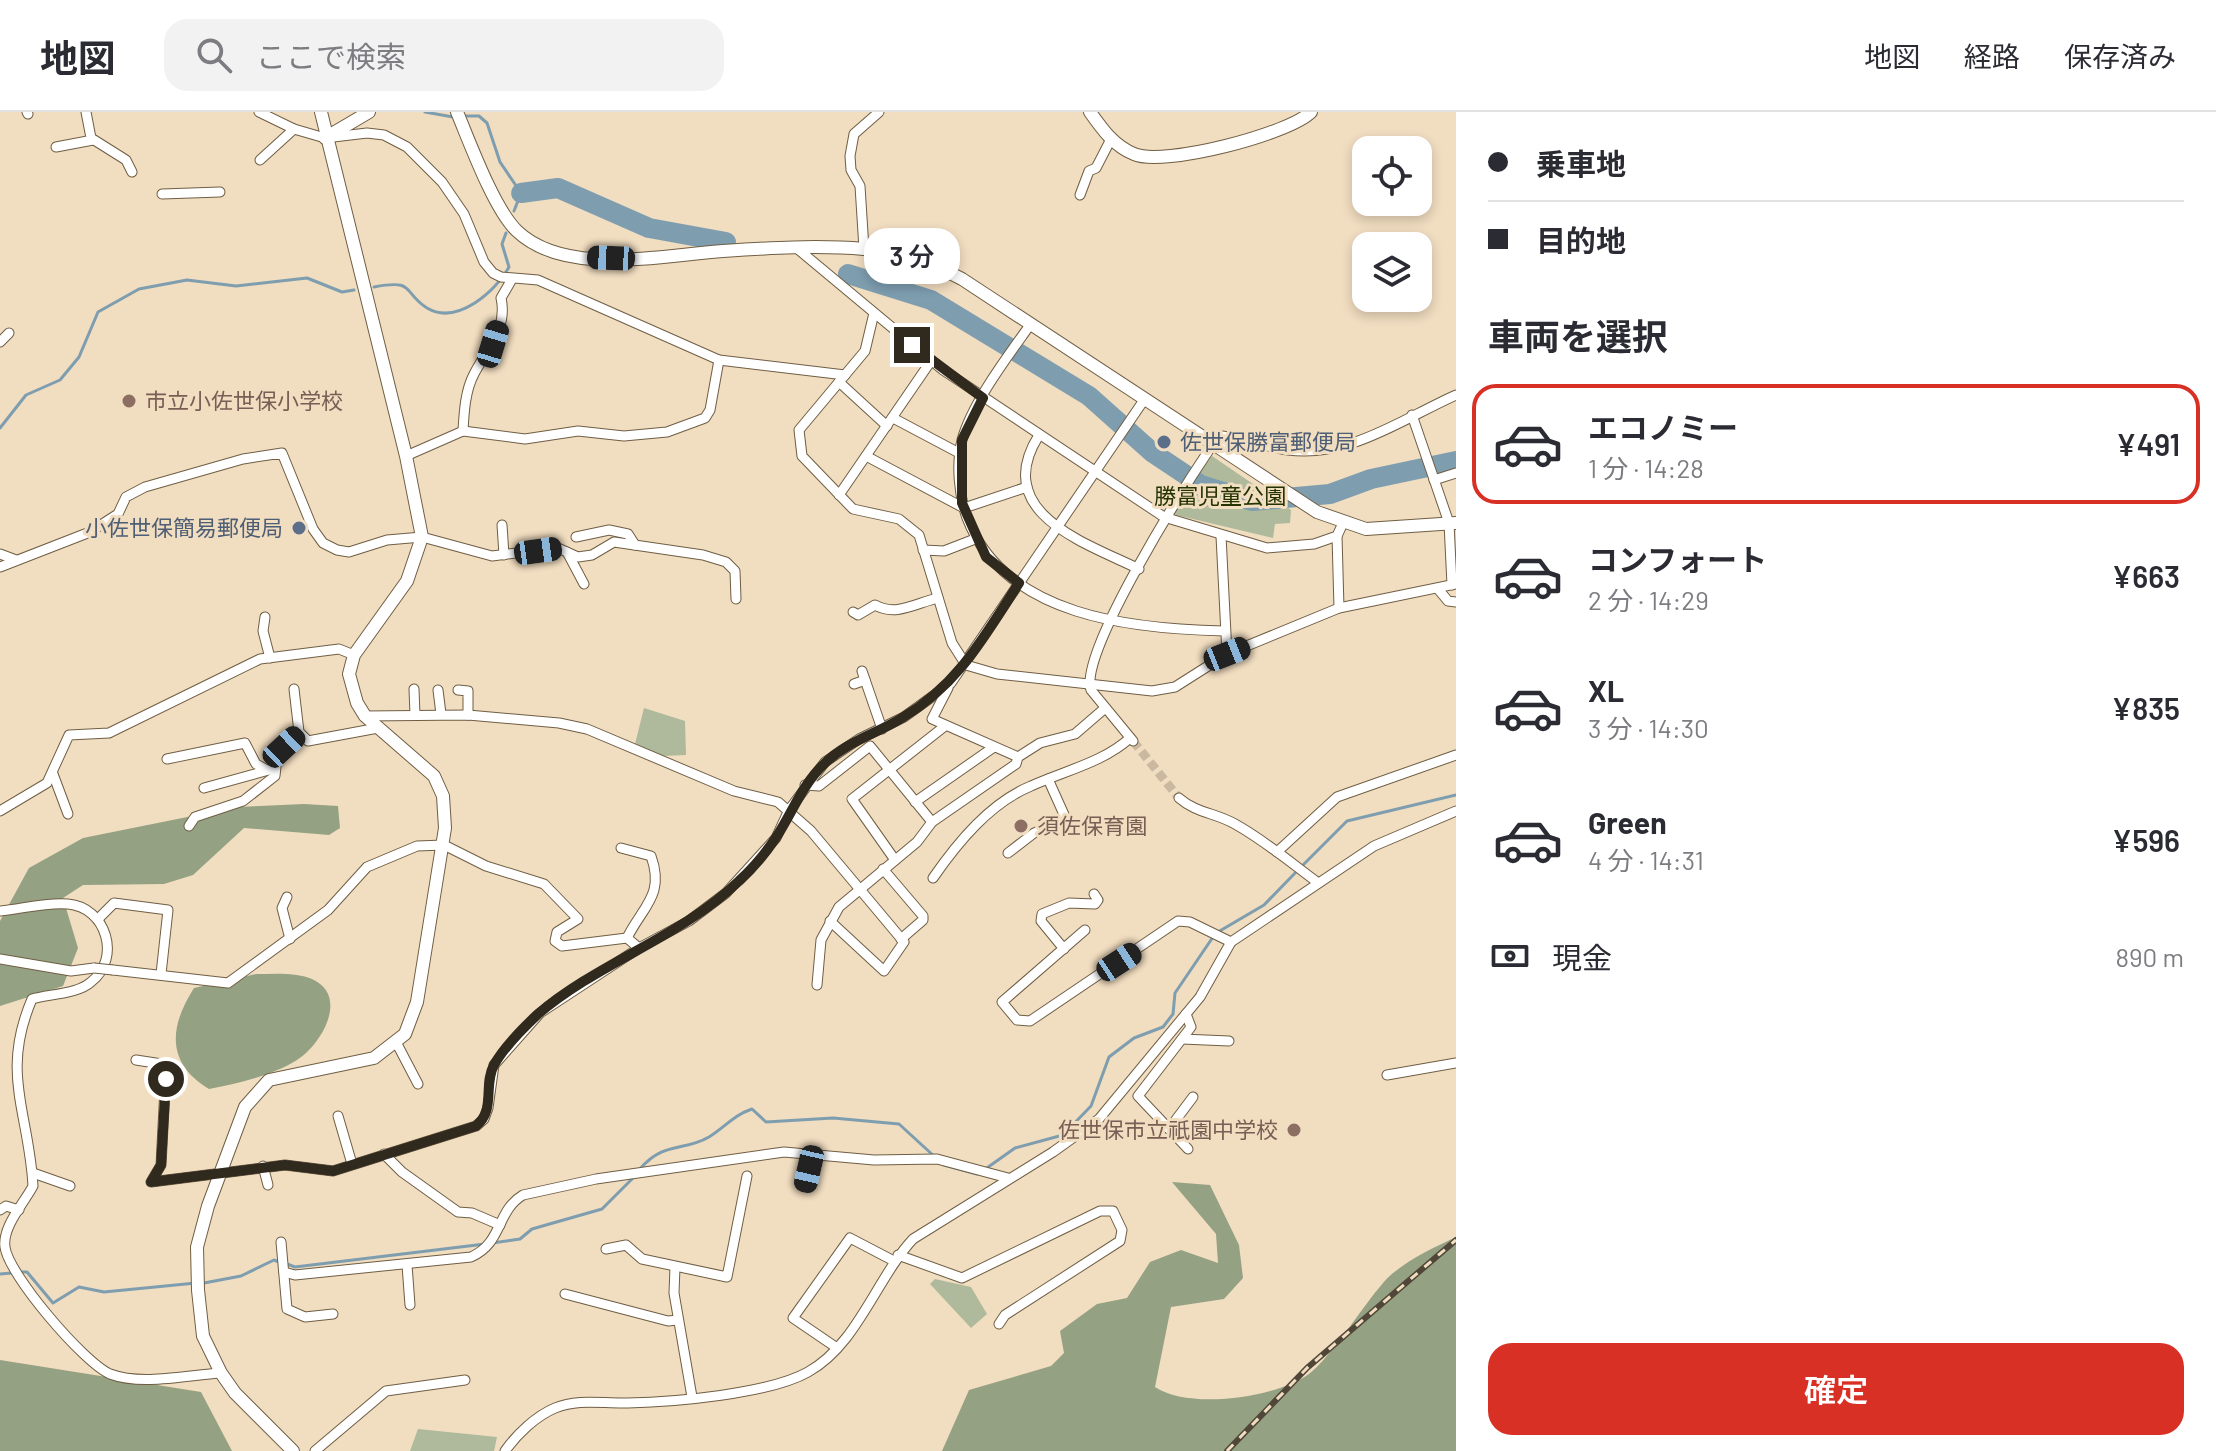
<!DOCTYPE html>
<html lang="ja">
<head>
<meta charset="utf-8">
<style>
	:root { --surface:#fff; --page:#f2f2f3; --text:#2b2b33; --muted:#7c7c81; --line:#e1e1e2; --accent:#d93025 }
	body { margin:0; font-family:Barlow,"Noto Sans JP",sans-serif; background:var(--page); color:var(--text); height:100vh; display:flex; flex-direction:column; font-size:30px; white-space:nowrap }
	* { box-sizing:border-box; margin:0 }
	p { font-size:26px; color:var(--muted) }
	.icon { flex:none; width:44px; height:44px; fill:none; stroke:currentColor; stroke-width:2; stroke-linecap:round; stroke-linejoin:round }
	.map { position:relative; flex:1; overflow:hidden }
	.drawer { display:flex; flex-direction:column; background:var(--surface); width:760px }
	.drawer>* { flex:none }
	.guide { display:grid; align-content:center; height:176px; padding:0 32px; background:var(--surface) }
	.controls { position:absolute; left:1352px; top:24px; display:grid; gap:16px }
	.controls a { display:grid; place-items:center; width:80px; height:80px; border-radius:16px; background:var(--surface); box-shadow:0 4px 12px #0003; font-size:40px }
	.end { position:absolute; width:36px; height:36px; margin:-18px; border:10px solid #30291e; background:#fff; box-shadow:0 0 0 4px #fff }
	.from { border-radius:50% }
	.bubble { position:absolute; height:56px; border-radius:24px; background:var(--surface); box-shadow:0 4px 12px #0003; font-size:26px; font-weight:600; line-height:56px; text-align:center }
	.car { position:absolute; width:24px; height:48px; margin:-24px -12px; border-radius:10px; box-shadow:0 0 6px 2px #0007; background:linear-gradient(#222 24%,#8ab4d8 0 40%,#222 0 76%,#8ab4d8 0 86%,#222 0) }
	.guide b { display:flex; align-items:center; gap:28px; height:76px; font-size:30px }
	.guide b+b { border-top:2px solid var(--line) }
	.guide i { width:20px; height:20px; background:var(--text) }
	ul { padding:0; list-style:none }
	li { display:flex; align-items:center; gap:24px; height:120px; margin:0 16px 12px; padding:0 16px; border:4px solid transparent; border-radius:24px }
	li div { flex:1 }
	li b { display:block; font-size:30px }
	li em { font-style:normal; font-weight:600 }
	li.current { border-color:var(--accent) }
	li>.icon { width:72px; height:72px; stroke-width:1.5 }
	h2 { padding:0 32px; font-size:36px; line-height:96px }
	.pay { display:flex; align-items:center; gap:20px; height:88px; padding:0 32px; font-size:30px }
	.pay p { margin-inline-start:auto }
	.button { display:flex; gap:16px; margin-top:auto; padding:16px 32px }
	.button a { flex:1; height:92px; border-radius:24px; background:var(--accent); color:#fff; font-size:32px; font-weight:600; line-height:92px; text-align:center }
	header { display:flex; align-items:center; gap:48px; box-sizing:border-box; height:112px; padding:0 40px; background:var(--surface); border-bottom:2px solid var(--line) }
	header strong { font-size:38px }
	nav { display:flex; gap:44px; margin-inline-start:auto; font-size:28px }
	.search { width:560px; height:72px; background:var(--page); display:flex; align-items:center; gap:20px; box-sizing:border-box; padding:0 28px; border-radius:24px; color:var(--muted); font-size:30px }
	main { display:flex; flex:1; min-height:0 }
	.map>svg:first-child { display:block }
</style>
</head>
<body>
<header>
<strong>地図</strong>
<div class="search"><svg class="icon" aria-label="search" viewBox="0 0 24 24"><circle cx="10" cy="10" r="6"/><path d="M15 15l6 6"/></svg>ここで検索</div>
<nav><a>地図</a><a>経路</a><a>保存済み</a></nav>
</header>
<main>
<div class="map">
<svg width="1456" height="1339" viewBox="0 0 1456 1339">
	<rect width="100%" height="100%" fill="#f1ddc0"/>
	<g fill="#aeba9b">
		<path d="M1212 344 1291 398 1290 411 1275 412 1273 426 1176 403 1173 398Z"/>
		<path d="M644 596 685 609 686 643 662 644 635 632Z"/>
		<path d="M935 1167 971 1175 987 1202 971 1216 930 1172Z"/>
		<path d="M418 1317 497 1325 494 1339H410Z"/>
	</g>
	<g fill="#95a183">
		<path d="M304 692 338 694 340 716 329 723 244 716 193 763 164 772 83 773 63 786 78 836 63 874 0 894V809L29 756 83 726 237 695Z"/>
		<path d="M256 862C274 862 295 860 312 867 350 884 321 933 297 948 273 963 237 972 209 977 166 951 169 915 194 876Z"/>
		<path d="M1172 1070 1210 1073 1239 1133 1243 1166 1224 1187 1171 1195 1155 1275C1189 1298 1276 1286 1309 1262 1330 1246 1363 1194 1383 1171 1400 1151 1433 1136 1456 1125V1339H942L969 1278 1051 1254 1064 1241 1060 1219 1097 1192 1127 1186 1150 1150 1181 1138 1218 1151 1216 1122Z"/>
		<path d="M0 1248 201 1280 232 1339H0Z"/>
	</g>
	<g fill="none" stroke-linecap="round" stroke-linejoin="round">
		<g stroke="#7e9eb0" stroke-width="3">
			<path d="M425 0 453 5"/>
			<path d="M464 4H479L487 11 500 50 521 81 514 99"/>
			<path d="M374 175C416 167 402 180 427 196 457 214 496 179 509 155L502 132 506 121"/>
			<path d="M0 316 26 283 60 268 79 245 98 200 139 177 187 168 236 174 307 166 342 180 354 178"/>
			<path d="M1302 754 1347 709 1456 683"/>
			<path d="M1218 820 1264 793 1297 759"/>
			<path d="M944 1053 977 1062"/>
			<path d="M640 1057C664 1029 683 1040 709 1025 725 1015 734 1003 752 997L766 1010 833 1006 899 1012 935 1045"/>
			<path d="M984 1058 1015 1036 1063 1023 1091 994 1109 945 1134 926 1163 915 1173 902 1175 881 1213 825"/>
			<path d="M492 1131 520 1127 532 1117 602 1097 633 1066"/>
			<path d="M287 1152 295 1155 485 1132"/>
			<path d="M20 1160H27L53 1191 79 1175 104 1180 196 1171"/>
			<path d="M0 1162 12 1161"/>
			<path d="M204 1171 241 1164 274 1148 279 1150"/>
		</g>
		<g stroke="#7e9eb0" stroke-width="20">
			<path d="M521 81 558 76 649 116 726 130"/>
			<path d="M848 162 931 188 1089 284 1153 341 1201 373 1252 389 1330 382 1371 367 1456 349"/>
		</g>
		<path stroke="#cab9a0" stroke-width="9" stroke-dasharray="9 4.5" stroke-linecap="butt" d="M1133 629 1179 686"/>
		<g stroke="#6f5e44" stroke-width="11">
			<g id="minor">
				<path d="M27 0 28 2"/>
				<path d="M86 0 91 26 126 48 132 60"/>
				<path d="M259 0 294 17 325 26 367 21 384 23 407 35 442 70 464 102 484 150 493 161 501 165 538 168 719 248 845 263"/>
				<path d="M56 35 93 28"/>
				<path d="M260 48 294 17"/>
				<path d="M162 82 220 80"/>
				<path d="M1080 83 1089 59 1096 56 1111 27"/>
				<path d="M864 137 860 74 851 58 850 44 854 22 879 0"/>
				<path d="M799 138 943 258 1164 405 1267 436 1314 432 1337 424 1343 411"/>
				<path d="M874 201 865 239 799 318 802 344 853 397 899 407 919 423 952 531 966 553 997 562 1152 579 1175 575 1227 542 1339 496 1456 472"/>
				<path d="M1030 213C1008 244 972 291 962 328 956 353 959 383 967 406 1005 505 1133 517 1224 519"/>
				<path d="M0 230 9 221"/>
				<path d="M839 270 887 314"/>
				<path d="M1412 303 1449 411 1452 473"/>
				<path d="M893 306 961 342"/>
				<path d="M463 319C464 301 465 279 474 262 487 237 508 216 501 186L512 167"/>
				<path d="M1039 323C990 401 1086 431 1139 457"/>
				<path d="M406 344 463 319 525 327 578 319 624 324 667 320 705 306 710 298 719 248"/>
				<path d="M866 344 964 396 1027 375"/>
				<path d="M1434 368 1456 361"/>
				<path d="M839 383 931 249"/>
				<path d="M502 413 504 443"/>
				<path d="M1221 424 1227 542"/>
				<path d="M1337 424 1339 496"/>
				<path d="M576 425 609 418 628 422 635 433"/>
				<path d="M923 438 944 439 975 427"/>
				<path d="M567 440 584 472"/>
				<path d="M0 442 16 448"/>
				<path d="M0 455 90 420 118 402 126 385 145 375 243 347 282 341 313 417 323 431 337 438 349 440 387 428 422 425 492 444 558 436 578 445 592 443 614 430 703 443 726 450 735 459 736 487"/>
				<path d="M1438 477 1448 489 1456 490"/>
				<path d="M853 500 858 503 875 493C896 505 916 491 938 486"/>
				<path d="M265 505 263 519 270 546"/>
				<path d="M862 559 882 617"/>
				<path d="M854 572 865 568"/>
				<path d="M948 576 932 607 1018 645"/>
				<path d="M294 577 299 620 308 629 378 616"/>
				<path d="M414 577 415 603"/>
				<path d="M438 578 441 602"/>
				<path d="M458 578 468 579V603"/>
				<path d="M365 604 468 603 559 611 587 617 734 679 778 690 811 719 904 830 884 859 830 809"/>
				<path d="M1133 629 1091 578C1078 541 1188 369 1213 332L1222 324C1244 327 1266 335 1288 338 1350 346 1402 307 1456 283"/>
				<path d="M167 647 245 631 256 652 267 658"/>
				<path d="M53 662 68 702"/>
				<path d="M805 673 819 674 870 634 932 710"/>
				<path d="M204 676 269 658"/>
				<path d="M1179 686C1196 701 1216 701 1235 712 1264 728 1290 750 1317 770"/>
				<path d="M915 690 994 635"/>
				<path d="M0 699 47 671 69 623 109 621 260 547 339 537 354 543"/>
				<path d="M189 714 195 705 243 689 275 664 277 645 299 620"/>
				<path d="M621 736 651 744C665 783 643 794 627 826"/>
				<path d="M1277 740 1337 685 1456 643"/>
				<path d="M1008 741 1034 721 1066 707 1048 667"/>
				<path d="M895 748 852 687 945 614"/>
				<path d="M883 757 923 804V808L901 827"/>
				<path d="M933 766C958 730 990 691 1031 674 1064 659 1104 650 1130 626"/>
				<path d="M287 785 282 796 290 827"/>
				<path d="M0 799C22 797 46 790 68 792 106 795 122 846 91 870 78 882 49 882 32 887 0 962 29 1000 33 1074 24 1091 2 1115 5 1135 8 1162 84 1251 110 1262 142 1274 188 1263 221 1261"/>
				<path d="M99 806 114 791 168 798 161 862"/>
				<path d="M1085 818 1002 890 1017 908 1030 909 1178 809 1190 810 1231 830"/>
				<path d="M1064 837 1041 809 1042 802 1069 791 1095 792 1098 788 1094 782"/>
				<path d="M0 847 71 859 94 856"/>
				<path d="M113 858 228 871 328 798 367 755 417 734 444 733 486 754 544 772 578 807 557 820 555 829 562 834 627 826 639 836"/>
				<path d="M817 873 821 828 839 795 917 730 932 710 1016 652 1018 645 1040 631 1075 622 1104 597"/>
				<path d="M1186 902 1191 915 1138 984 1188 1037"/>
				<path d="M1182 927 1229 929"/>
				<path d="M396 930 418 972"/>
				<path d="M136 948 162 952 166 957 161 1053 151 1070 285 1053 333 1059 476 1014 484 1007 488 996 494 953 540 901 639 836 689 809 726 781 776 726 789 698 825 650 859 627 904 605 951 571 1144 288"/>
				<path d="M1387 963 1456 951"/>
				<path d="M338 1004 352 1052"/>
				<path d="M1169 1017 1193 985"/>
				<path d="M384 1042 402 1060 458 1100 472 1101 500 1113"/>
				<path d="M263 1054 268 1073"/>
				<path d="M33 1061 70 1074"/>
				<path d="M805 1074 813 1040"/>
				<path d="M0 1098 6 1094 19 1098"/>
				<path d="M281 1130 287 1197 305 1205 333 1202"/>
				<path d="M606 1137 626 1133 642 1147 727 1165 747 1064"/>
				<path d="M898 1143 962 1166 1100 1099H1113L1122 1118 1120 1129 1005 1203 999 1212"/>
				<path d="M407 1153 410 1193"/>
				<path d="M675 1155 674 1181 692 1285"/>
				<path d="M284 1160 295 1163 471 1145C503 1131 496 1099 523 1083L596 1067 784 1040 874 1048 937 1047 1008 1066"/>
				<path d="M565 1182 668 1209 678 1208"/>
				<path d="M837 1236 793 1206 850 1126 894 1149"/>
				<path d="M315 1339 386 1279 465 1268"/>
				<path d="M505 1339C517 1322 536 1304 555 1296 579 1286 604 1292 628 1291 674 1290 769 1282 808 1260 857 1233 876 1167 913 1127L1053 1040 1099 1007 1200 885 1231 830 1374 734 1456 699"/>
			</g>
		</g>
		<g stroke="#6f5e44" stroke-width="14">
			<g id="tertiary">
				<path d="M457 0C470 31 494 97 517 119 565 165 663 143 723 139 769 136 818 133 864 137 898 140 932 151 962 167L1317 400 1366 417 1456 411"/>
				<path d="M1090 0C1102 17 1114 34 1134 42 1163 55 1289 22 1311 0"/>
				<path d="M325 26 369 0"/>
				<path d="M293 1339 235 1281 221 1261 203 1224 198 1178 197 1135 208 1094 245 995 269 968 374 946 405 922 417 890 445 716 443 684 434 664 365 604 357 591 349 562 354 543 407 469 422 425 406 344 321 0"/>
			</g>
		</g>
		<use href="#minor" stroke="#fff" stroke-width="9"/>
		<use href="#tertiary" stroke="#fff" stroke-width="12"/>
		<g stroke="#504739" stroke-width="6">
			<path id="rail" d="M1227 1339 1307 1256 1456 1128"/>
		</g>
		<use href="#rail" stroke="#f1ddc0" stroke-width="3" stroke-dasharray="9" stroke-linecap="butt"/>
		<g stroke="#6f5e44" stroke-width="11" stroke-linecap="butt">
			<path id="minor-bridge" d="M94 856 113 858"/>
		</g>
		<use href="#minor-bridge" stroke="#fff" stroke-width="9"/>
	</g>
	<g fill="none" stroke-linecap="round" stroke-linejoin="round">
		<path stroke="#30291e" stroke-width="10" d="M166 967 161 1053 151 1070 285 1053 333 1059 476 1014C496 998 483 973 494 953 504 935 523 916 538 902 599 850 681 825 739 769 752 757 765 742 775 727 792 702 801 674 824 652 846 630 876 622 902 606 959 572 984 525 1019 471L986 445 962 391V328L983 286 912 233"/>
	</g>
	<g fill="#8d6e63" stroke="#f1ddc0" stroke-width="3">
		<circle cx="129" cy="289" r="8"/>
		<circle cx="1021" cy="714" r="8"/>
		<circle cx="1294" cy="1018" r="8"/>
	</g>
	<g fill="#5c6f8a" stroke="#f1ddc0" stroke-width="3">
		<circle cx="1164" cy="330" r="8"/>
		<circle cx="299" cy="416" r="8"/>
	</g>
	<g text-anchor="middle" stroke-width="6" stroke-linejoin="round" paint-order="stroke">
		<g font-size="22" fill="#785e54" stroke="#f1ddc0" text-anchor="start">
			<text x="145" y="297">市立小佐世保小学校</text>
			<text x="1037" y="722">須佐保育園</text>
			<text x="1278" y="1026" text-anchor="end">佐世保市立祇園中学校</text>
		</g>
		<g font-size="22" fill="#4e5e75" stroke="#f1ddc0" text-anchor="start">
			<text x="1180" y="338">佐世保勝富郵便局</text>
			<text x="283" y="424" text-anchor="end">小佐世保簡易郵便局</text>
		</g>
		<g font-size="22" fill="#253300" stroke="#f1ddc0">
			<text x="1220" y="392">勝富児童公園</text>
		</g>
	</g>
</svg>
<div class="controls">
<a><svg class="icon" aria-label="locate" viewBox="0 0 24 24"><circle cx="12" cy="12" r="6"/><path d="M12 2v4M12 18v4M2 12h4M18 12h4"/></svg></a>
<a><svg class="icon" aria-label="layers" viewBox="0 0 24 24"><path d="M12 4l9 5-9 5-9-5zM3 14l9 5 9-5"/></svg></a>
</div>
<i class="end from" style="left:166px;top:967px"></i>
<i class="end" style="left:912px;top:233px"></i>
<div class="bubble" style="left:864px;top:116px;width:96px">3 分</div>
<i class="car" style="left:611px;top:146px;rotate:272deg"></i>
<i class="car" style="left:493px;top:232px;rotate:17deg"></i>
<i class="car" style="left:538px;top:439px;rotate:82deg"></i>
<i class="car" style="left:1227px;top:542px;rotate:68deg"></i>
<i class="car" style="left:284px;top:635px;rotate:47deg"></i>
<i class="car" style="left:1119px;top:850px;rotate:57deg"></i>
<i class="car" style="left:809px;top:1057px;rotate:193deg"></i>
</div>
<section class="drawer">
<div class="guide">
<b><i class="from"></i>乗車地</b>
<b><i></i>目的地</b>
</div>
<h2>車両を選択</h2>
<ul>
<li class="current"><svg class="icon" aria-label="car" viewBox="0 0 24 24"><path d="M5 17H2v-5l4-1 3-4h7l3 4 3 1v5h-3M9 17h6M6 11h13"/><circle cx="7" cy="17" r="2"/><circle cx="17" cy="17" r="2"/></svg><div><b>エコノミー</b><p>1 分 · 14:28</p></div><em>¥491</em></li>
<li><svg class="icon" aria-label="car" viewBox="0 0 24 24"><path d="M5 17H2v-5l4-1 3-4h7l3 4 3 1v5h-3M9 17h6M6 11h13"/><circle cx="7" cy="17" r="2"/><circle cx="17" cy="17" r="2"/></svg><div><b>コンフォート</b><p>2 分 · 14:29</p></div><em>¥663</em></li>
<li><svg class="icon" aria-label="car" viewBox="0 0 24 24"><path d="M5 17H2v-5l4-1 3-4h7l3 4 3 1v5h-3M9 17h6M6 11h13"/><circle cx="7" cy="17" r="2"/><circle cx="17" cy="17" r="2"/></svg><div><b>XL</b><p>3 分 · 14:30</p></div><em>¥835</em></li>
<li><svg class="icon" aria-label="car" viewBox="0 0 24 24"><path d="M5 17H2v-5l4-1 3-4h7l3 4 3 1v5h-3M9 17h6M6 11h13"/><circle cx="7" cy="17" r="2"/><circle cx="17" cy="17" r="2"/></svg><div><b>Green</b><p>4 分 · 14:31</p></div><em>¥596</em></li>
</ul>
<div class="pay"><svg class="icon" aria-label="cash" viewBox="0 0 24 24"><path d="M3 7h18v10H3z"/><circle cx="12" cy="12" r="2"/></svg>現金<p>890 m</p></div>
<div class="button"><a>確定</a></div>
</section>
</main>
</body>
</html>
